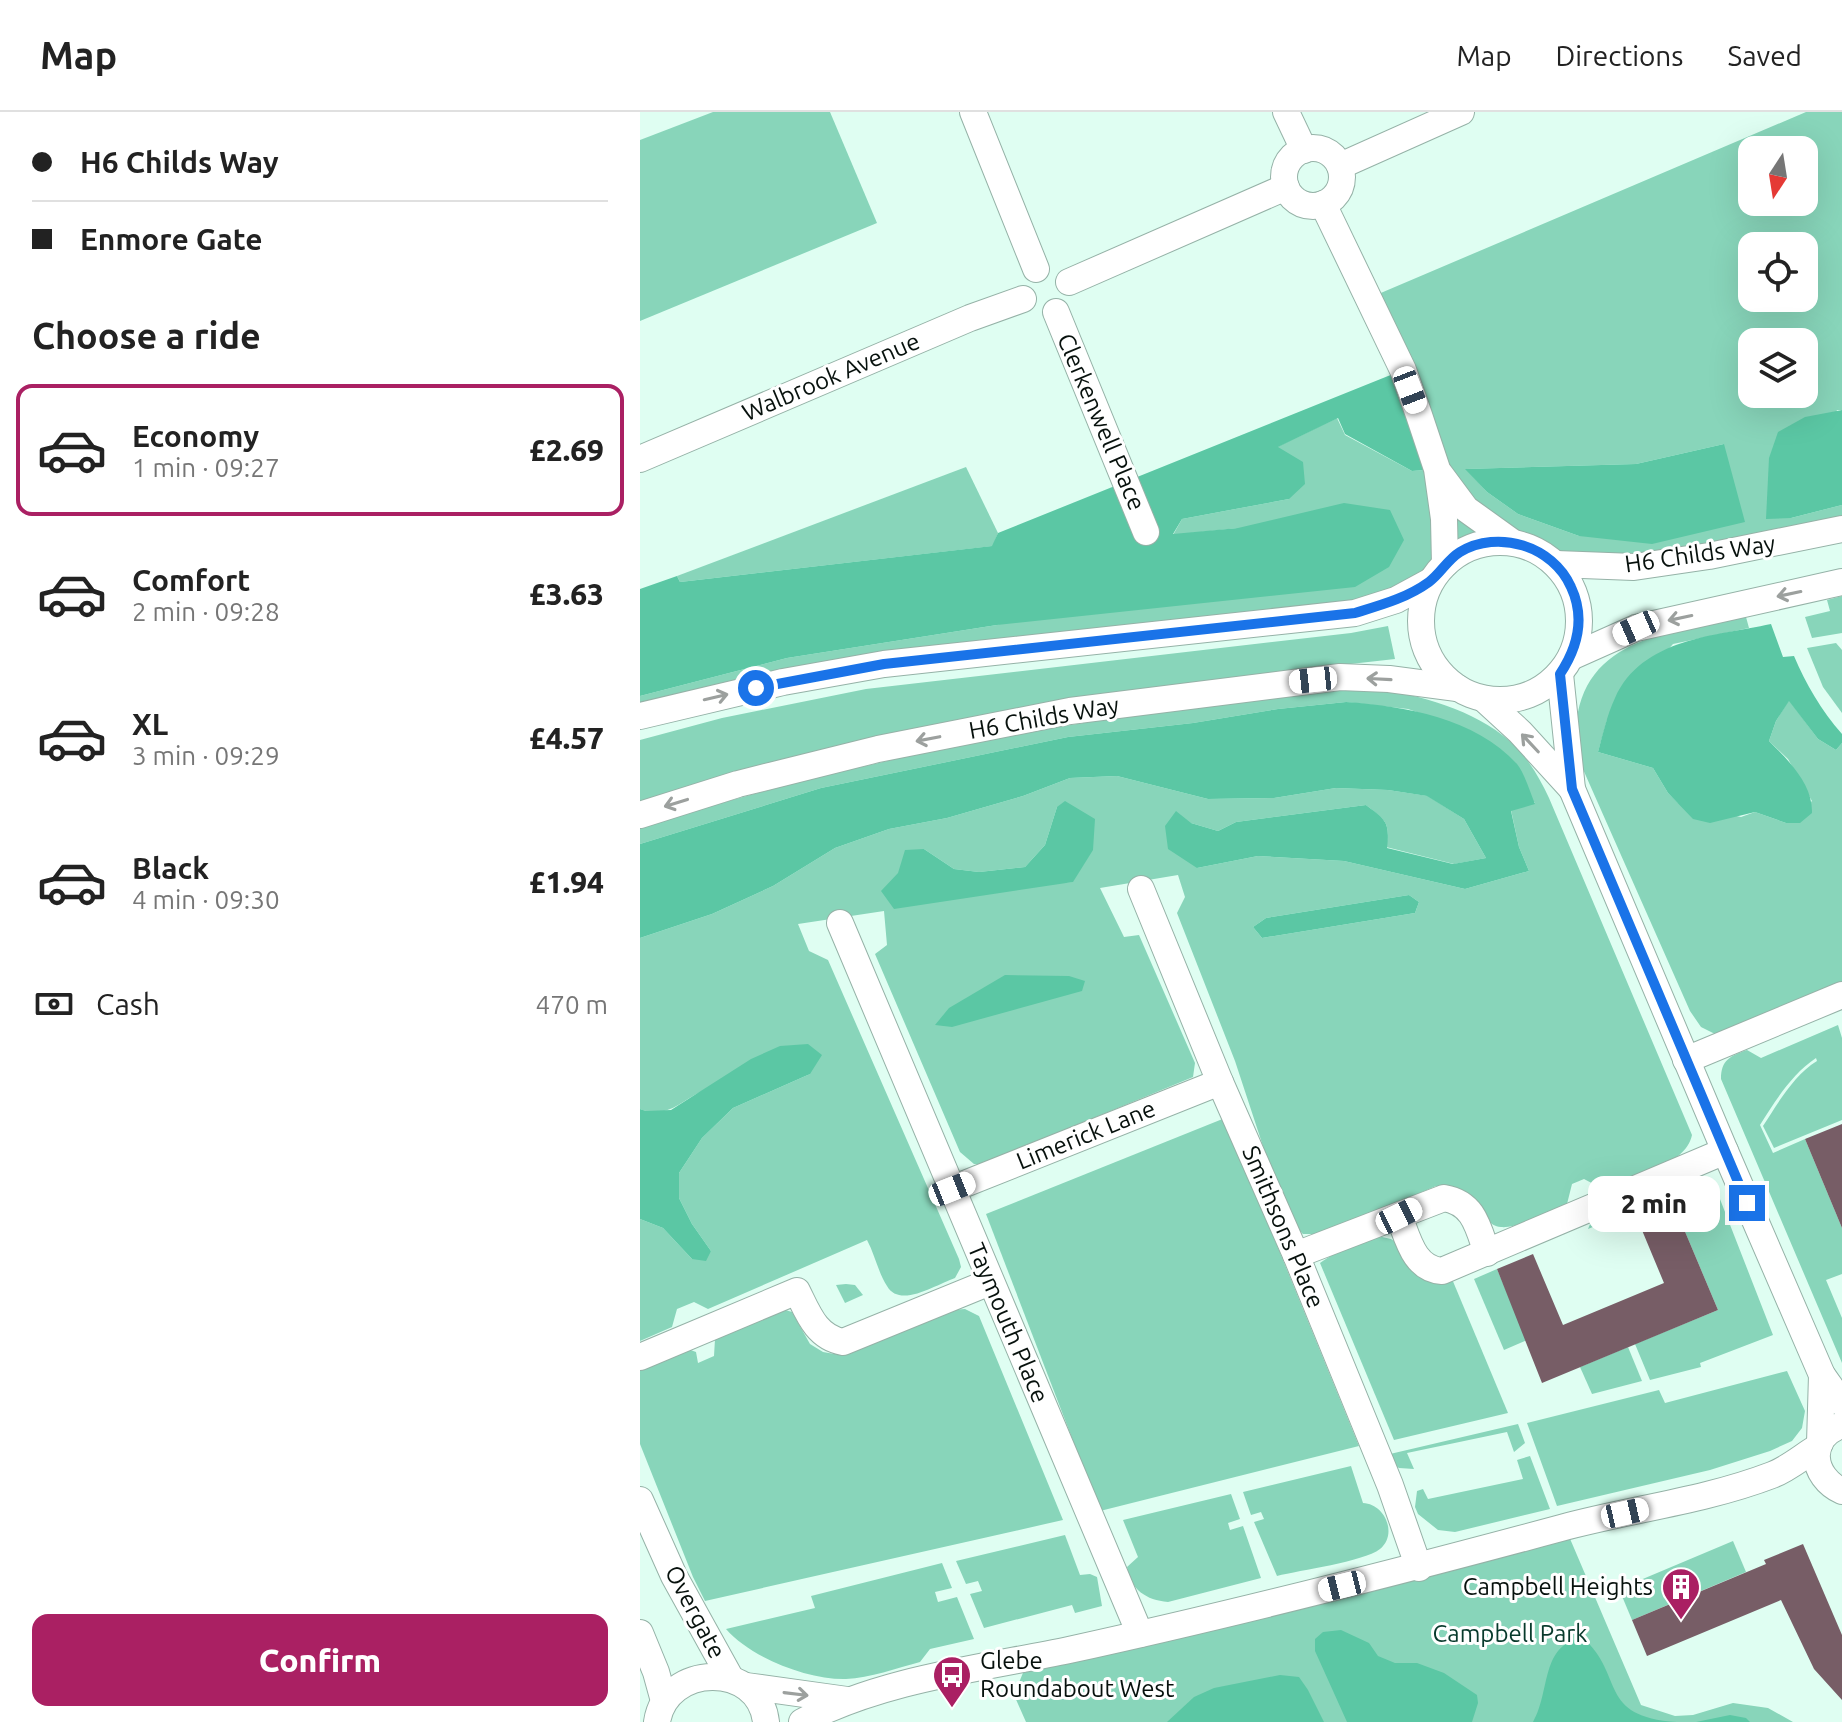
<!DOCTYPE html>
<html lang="en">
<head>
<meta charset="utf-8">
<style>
	:root { --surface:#fff; --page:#f6f6f6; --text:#222; --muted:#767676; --line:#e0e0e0; --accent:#aa2063 }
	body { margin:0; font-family:Ubuntu,sans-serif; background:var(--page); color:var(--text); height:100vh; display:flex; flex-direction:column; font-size:30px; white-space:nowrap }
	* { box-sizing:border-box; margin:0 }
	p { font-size:26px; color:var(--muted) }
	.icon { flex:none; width:44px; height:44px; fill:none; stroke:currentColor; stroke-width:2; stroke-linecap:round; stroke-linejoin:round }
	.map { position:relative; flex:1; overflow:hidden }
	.details { display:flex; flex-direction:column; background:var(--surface); width:640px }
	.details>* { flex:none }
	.banner { display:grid; align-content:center; height:176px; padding:0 32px; background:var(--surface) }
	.needle { width:52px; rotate:192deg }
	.controls { position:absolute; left:1098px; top:24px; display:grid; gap:16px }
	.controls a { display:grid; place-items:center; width:80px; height:80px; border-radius:16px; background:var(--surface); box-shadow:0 8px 32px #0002; font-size:40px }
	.end { position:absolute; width:36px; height:36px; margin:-18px; border:10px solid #1a73e8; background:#fff; box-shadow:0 0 0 4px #fff }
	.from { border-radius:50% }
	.bubble { position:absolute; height:56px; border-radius:16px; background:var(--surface); box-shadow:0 8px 32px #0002; font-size:26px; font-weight:800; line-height:56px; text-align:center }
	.car { position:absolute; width:24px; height:48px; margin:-24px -12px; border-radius:10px; box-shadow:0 0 6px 2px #0007; background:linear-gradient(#fff 24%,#345 0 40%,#fff 0 76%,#345 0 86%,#fff 0) }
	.banner b { display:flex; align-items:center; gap:28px; height:76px; font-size:30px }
	.banner b+b { border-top:2px solid var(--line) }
	.banner i { width:20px; height:20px; background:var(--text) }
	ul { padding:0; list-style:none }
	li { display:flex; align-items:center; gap:24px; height:132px; margin:0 16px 12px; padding:0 16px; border:4px solid transparent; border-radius:16px }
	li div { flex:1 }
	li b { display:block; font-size:30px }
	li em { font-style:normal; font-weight:800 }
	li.selected { border-color:var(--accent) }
	li>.icon { width:72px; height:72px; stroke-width:1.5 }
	h2 { padding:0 32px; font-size:36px; line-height:96px }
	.pay { display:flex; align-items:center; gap:20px; height:88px; padding:0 32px; font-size:30px }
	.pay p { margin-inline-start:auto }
	.button { display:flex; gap:16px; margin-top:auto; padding:16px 32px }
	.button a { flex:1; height:92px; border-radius:16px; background:var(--accent); color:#fff; font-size:32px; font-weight:800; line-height:92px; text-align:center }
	header { display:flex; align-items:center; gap:48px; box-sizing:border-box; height:112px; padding:0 40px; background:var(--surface); border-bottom:2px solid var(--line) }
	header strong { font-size:38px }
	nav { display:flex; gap:44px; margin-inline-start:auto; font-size:28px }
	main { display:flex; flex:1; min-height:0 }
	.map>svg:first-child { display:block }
</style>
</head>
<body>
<header>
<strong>Map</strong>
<nav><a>Map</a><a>Directions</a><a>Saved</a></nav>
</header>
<main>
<section class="details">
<div class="banner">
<b><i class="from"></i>H6 Childs Way</b>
<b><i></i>Enmore Gate</b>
</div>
<h2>Choose a ride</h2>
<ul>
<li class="selected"><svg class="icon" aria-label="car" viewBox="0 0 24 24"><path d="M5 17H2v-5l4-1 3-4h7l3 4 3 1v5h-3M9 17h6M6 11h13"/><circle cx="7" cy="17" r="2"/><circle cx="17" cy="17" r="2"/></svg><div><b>Economy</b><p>1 min · 09:27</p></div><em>£2.69</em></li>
<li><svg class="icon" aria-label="car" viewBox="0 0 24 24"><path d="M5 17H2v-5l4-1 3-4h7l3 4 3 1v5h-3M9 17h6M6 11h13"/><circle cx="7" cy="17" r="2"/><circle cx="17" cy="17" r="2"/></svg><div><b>Comfort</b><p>2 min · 09:28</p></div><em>£3.63</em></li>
<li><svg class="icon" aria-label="car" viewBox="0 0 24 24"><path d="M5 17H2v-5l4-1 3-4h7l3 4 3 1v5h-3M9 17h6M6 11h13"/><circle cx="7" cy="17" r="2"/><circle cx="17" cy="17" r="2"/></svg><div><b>XL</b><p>3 min · 09:29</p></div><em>£4.57</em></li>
<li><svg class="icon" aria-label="car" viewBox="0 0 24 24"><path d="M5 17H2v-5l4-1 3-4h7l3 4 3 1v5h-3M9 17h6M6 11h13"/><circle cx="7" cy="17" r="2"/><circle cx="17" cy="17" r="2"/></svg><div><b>Black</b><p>4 min · 09:30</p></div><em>£1.94</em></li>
</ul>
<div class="pay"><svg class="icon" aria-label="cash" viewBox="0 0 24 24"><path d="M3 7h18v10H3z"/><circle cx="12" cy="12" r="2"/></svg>Cash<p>470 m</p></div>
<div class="button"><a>Confirm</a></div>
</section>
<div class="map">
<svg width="1202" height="1610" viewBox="0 0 1202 1610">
	<rect width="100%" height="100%" fill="#dffef2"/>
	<g fill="#88d5ba" fill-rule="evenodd">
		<path d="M73 0H190L237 111 0 209V28Z"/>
		<path d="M1166 0H1202V298H1197L1151 406 1202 393V417L916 452 895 438 872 430H847L823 439 756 488 343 540 0 604V584L147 546 357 513 598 416 533 423 542 407 649 387 637 335 697 306 705 323 772 359 796 357 729 186ZM1112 38H1164V90H1112ZM1112 134H1164V186H1112ZM1112 230H1164V282H1112ZM1084 332 939 424 878 402 847 380 826 357 996 352Z"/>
		<path d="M326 355 358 421 353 434 40 470 37 464Z"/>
		<path d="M1202 484V521L1172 526 1165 505 1190 499 1187 488Z"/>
		<path d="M1106 505 1109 516 1033 532 967 608 958 640 1013 656 1028 681 1038 691 1101 705 1115 700 1146 711 1172 689 1148 647 1129 629 1136 609 1149 588 1178 627 1196 638 1202 631V872L1075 922 1061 915 1050 899 942 655C940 643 935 629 936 618 941 523 1035 520 1106 505Z"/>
		<path d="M748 514 755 547 612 563 0 690V628L82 606 226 577 711 521Z"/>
		<path d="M1196 531 1202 538V601L1183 575 1167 536Z"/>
		<path d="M684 577C704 578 725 577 745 579 788 584 844 603 875 634 890 649 900 667 909 686L1052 1023C1046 1054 990 1066 963 1077L944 1067 932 1072 927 1092C911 1098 877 1117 861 1115 836 1113 849 1072 796 1074L684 1122H663L647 1107 595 949 537 801 545 785 538 763 460 776 484 825 499 823 555 951 553 965 342 1052H334L320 1040 235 842 247 833 244 799 158 812 169 839 188 848 319 1147 321 1155 315 1166C297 1172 260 1197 247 1174 238 1160 235 1143 227 1128L68 1197 54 1190 37 1197 32 1215 0 1229V1107L23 1116 52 1147 71 1139 52 1112 39 1086V1061L62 1026 93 996 170 962C141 966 96 968 70 976 44 984 30 1009 0 997V826L72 802 133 774 195 736 249 717 307 706 383 684 430 666 477 664 568 687 634 686 696 676 748 678 788 684 824 707 846 746 814 752 746 735C751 710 745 708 726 693L596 710 578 719 551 711 557 756 618 744 704 749 825 777 889 759 879 735 871 698 895 691 829 618 768 597 706 590 638 597 553 611 428 625 181 676 0 732V715C130 675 261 643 395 619 491 602 587 591 684 577ZM417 695 433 770 242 779 284 737 314 757 339 760 385 755 405 733ZM769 783 779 790 775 801 622 826 613 815 626 806Z"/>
		<path d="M1198 913 1202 926V1008L1134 1036 1123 1014C1138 991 1154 963 1177 949L1176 946C1152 962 1135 989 1120 1013L1133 1041 1165 1027 1202 1116V1162L1186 1168 1202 1206V1251L1081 967C1081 948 1090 944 1107 938L1121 946Z"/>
		<path d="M585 1006 719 1334 460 1399 346 1102Z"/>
		<path d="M1055 1066 1064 1069 1078 1082 1133 1223 1060 1251 1061 1255 1010 1268 995 1232 1078 1198 1030 1084 1050 1075 948 1117 953 1105 1046 1067Z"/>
		<path d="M742 1125 751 1127 812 1167 868 1301 754 1328 680 1151C697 1139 721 1127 742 1125Z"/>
		<path d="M857 1157 887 1228 864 1238 834 1167Z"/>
		<path d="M206 1172 215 1173 223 1183 205 1191 196 1173Z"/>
		<path d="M142 1197 152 1200 170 1232 183 1240 200 1243 311 1198 325 1197 339 1204 423 1408 65 1489 53 1465 0 1332V1253L45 1236 56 1240 58 1251 74 1244 75 1227Z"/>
		<path d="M988 1235 1002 1269 952 1282 940 1255Z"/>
		<path d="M1147 1259 1165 1299 1162 1316 1152 1329 1130 1339 1070 1358 917 1394 887 1311 1019 1278 1025 1291Z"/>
		<path d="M878 1312 885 1331 874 1340 867 1320 767 1341 774 1357 759 1356 753 1352 750 1342Z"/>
		<path d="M890 1344 910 1397 815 1420 798 1418 778 1402 775 1395 777 1379 783 1377 788 1387 883 1367 877 1348Z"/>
		<path d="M711 1354 723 1391C745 1392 758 1422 740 1437 723 1450 660 1458 637 1464L614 1410 624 1407 621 1400 611 1403 603 1380Z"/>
		<path d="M591 1382 600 1407 588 1411 590 1418 603 1414 621 1466 528 1490C506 1488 491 1478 487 1455L498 1445 483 1408Z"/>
		<path d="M925 1415 1001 1593 1035 1604 1053 1603 1093 1591 1128 1596 1153 1610H386L374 1583 389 1546Z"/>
		<path d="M425 1423 440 1463 450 1462 457 1465 462 1494 435 1501 432 1493 344 1516 330 1482 342 1479 338 1469 326 1472 316 1449Z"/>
		<path d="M1093 1429 1106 1460 992 1508 979 1477Z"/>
		<path d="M302 1451 312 1476 295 1480 298 1490 317 1485 334 1527 290 1537 280 1550C257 1556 230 1566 206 1567 169 1568 111 1546 86 1517L175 1496 171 1484Z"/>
	</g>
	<g fill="#5bc7a4">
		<path d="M763 258 797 357 772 359 705 322 698 306 638 335 663 350 665 372 649 387 542 407 533 422 598 416 704 391 750 398 764 428 749 455 715 475 357 513 147 546 0 584V477L37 464 40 470 352 434 358 421Z"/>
		<path d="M1202 298V393L1151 406 1126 407 1129 346 1138 320 1165 305Z"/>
		<path d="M1084 332 1105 410 1012 432 939 424 878 402 847 380 825 357 996 352Z"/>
		<path d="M1131 512 1143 545 1154 544C1166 572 1181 598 1202 622V631L1196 638 1178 627 1149 589 1136 609 1129 629C1148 648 1173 672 1172 701L1160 711H1146L1115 700 1070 711 1053 707 1028 681 1013 656 958 640C963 622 967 603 975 586 1002 526 1075 524 1131 512Z"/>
		<path d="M706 590C765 594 835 606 877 652 885 662 890 680 895 692L871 699 879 735 889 759 825 777 704 749 618 744 557 756 528 737 525 714 536 699 551 711 578 719 596 710 726 693C746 708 750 710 747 736L813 752 846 746 824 707 787 684 748 678 696 676 634 686 568 687 477 664 430 666 383 684 307 706 249 717 195 736 133 774 72 802 0 826V732L181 676 428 625 553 611 638 597Z"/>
		<path d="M425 689 455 707 453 738 433 770 254 797 241 779 258 761 265 738 284 737 314 757 339 760 385 755 405 733 417 695Z"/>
		<path d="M769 783 779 790 775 801 622 826 613 815 626 806Z"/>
		<path d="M365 863 429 864 445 869 442 879 312 915 295 913 309 896Z"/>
		<path d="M168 932 182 943 170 962 93 996 62 1026 39 1061V1086L52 1112 71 1139 66 1149 52 1147 23 1116 0 1107V997L6 999 31 998 111 947 140 934Z"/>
		<path d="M701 1518 729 1531 738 1544 755 1551H777L804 1561 837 1583 838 1591 832 1610H707L675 1539V1527L683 1520Z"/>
		<path d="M943 1526C985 1563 957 1605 1037 1610H893C911 1579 900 1532 943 1526Z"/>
		<path d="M640 1563 659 1565 668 1578 684 1610H527L554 1585 574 1576Z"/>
		<path d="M1090 1603 1106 1606 1110 1610H1056Z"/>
	</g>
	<g fill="#775d66">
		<path d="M1202 1012V1116L1165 1027Z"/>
		<path d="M1030 1084 1078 1198 902 1271 857 1157 893 1142 923 1213 1024 1171 994 1099Z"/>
		<path d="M1163 1432 1202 1523V1588L1174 1557 1141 1488 1007 1544 992 1508 1126 1452 1124 1448Z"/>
	</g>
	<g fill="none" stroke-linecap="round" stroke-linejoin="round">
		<g stroke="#95b2a7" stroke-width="28">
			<g id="minor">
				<path d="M333 0 396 157"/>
				<path d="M646 0 664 38"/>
				<circle cx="673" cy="65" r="29"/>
				<path d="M700 54 821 0"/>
				<path d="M683 92 763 258 779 303 797 357 804 407 805 452"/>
				<path d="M429 170 646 75"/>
				<path d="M416 200 506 420"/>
				<path d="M0 347 330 206 383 187"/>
				<path d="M800 362 826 397 872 430"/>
				<circle cx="860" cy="509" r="79"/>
				<path d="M916 452 994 455 1069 444 1202 417"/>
				<path d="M931 545 996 516 1202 470"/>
				<path d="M920 562 932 677 1085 1039 1182 1263 1202 1291"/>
				<path d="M844 587 880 620 932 677"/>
				<path d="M0 604 143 570 244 552 715 501 756 488 791 469"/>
				<path d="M0 703 98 672 238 637 430 599 700 565 749 567 817 576"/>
				<path d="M501 777 580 970 656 1143 750 1373 779 1456"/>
				<path d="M200 811 500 1522"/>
				<path d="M1046 948 1202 883"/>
				<path d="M312 1077 580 970"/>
				<path d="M759 1104C768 1127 774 1157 802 1159L1085 1039"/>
				<path d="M656 1143 804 1086C834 1091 838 1115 847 1141"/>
				<path d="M0 1245 157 1179C168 1201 176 1225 203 1230L350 1170"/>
				<path d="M1202 1313C1166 1325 1171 1365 1202 1379"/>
				<path d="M1180 1331 1182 1263"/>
				<path d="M0 1388 34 1464 91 1567"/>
				<path d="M0 1521 16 1560 24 1589"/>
				<path d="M106 1574 207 1588"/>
				<path d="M17 1610C26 1551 119 1549 126 1610"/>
				<path d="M162 1610C239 1568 342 1556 429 1538 594 1502 758 1460 921 1416 991 1397 1064 1389 1132 1363 1148 1357 1163 1344 1178 1335"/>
			</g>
		</g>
		<use href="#minor" stroke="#fff" stroke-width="26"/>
	</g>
	<defs><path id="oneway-shaft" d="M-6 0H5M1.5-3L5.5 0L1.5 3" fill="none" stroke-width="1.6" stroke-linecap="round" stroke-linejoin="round" transform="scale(2)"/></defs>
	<g stroke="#9ca09e">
		<use href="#oneway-shaft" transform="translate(1149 482) rotate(168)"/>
		<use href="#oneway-shaft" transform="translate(1040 506) rotate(168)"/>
		<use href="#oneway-shaft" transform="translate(739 567) rotate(-177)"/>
		<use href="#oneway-shaft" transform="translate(76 585) rotate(-13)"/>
		<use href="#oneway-shaft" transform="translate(288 627) rotate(169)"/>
		<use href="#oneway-shaft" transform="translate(890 631) rotate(-133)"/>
		<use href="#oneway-shaft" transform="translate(36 691) rotate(163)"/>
		<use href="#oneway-shaft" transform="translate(156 1582) rotate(7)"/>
	</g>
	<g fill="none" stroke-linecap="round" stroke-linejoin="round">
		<path stroke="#1a73e8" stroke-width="10" d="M116 576 244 552 715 501C741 493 767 486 789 470 801 461 807 448 820 440 858 417 913 434 931 475 945 505 938 535 920 562L932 677 1107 1091"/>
	</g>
	<defs>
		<g id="building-pin" transform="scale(2)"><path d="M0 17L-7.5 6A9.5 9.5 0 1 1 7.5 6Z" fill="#aa2063" stroke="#fff"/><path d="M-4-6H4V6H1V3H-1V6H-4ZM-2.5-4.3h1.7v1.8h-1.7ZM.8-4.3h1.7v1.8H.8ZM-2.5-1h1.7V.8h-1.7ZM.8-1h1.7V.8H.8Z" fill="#fff"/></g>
		<g id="bus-pin" transform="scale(2)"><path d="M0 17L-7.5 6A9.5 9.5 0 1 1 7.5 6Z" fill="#aa2063" stroke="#fff"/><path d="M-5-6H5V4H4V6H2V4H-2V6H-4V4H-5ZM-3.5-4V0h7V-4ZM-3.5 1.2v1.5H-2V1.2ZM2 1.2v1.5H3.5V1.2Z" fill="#fff"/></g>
	</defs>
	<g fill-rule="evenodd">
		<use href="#building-pin" x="1041" y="1475"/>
		<use href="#bus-pin" x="312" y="1563"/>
	</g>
	<g text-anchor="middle" stroke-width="6" stroke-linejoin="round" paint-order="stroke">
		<g font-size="24" fill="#07110d" stroke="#fff">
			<text transform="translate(191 265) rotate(-23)" y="8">Walbrook Avenue</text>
			<text transform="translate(461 310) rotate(67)" y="8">Clerkenwell Place</text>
			<text transform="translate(1060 442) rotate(-8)" y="8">H6 Childs Way</text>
			<text transform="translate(404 606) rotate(-10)" y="8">H6 Childs Way</text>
			<text transform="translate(446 1023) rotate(-22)" y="8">Limerick Lane</text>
			<text transform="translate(643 1115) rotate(67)" y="8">Smithsons Place</text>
			<text transform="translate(368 1211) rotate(67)" y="8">Taymouth Place</text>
			<text transform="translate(55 1500) rotate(62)" y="8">Overgate</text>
		</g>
		<g font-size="24" fill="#07110d" stroke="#fff" text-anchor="end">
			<text x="1013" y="1483">Campbell Heights</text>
			<text x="340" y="1557" text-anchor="start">Glebe<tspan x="340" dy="28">Roundabout West</tspan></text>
		</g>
		<g font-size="24" fill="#083a2c" stroke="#fff">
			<text x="870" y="1530">Campbell Park</text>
		</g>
	</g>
</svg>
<div class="controls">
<a><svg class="needle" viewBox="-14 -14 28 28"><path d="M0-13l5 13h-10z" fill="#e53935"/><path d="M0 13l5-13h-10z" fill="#767676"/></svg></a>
<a><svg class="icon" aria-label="locate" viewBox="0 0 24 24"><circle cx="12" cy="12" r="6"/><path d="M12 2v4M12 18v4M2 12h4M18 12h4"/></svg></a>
<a><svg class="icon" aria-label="layers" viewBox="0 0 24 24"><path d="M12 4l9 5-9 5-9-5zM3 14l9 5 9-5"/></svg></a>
</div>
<i class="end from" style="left:116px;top:576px"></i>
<i class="end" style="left:1107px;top:1091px"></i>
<div class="bubble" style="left:948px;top:1064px;width:132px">2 min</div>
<i class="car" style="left:770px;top:278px;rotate:159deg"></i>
<i class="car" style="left:996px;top:516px;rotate:246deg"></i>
<i class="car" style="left:673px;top:568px;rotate:264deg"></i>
<i class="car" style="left:312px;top:1077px;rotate:68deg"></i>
<i class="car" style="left:759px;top:1104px;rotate:64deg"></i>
<i class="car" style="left:985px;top:1401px;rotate:77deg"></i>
<i class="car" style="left:702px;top:1474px;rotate:256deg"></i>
</div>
</main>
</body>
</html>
